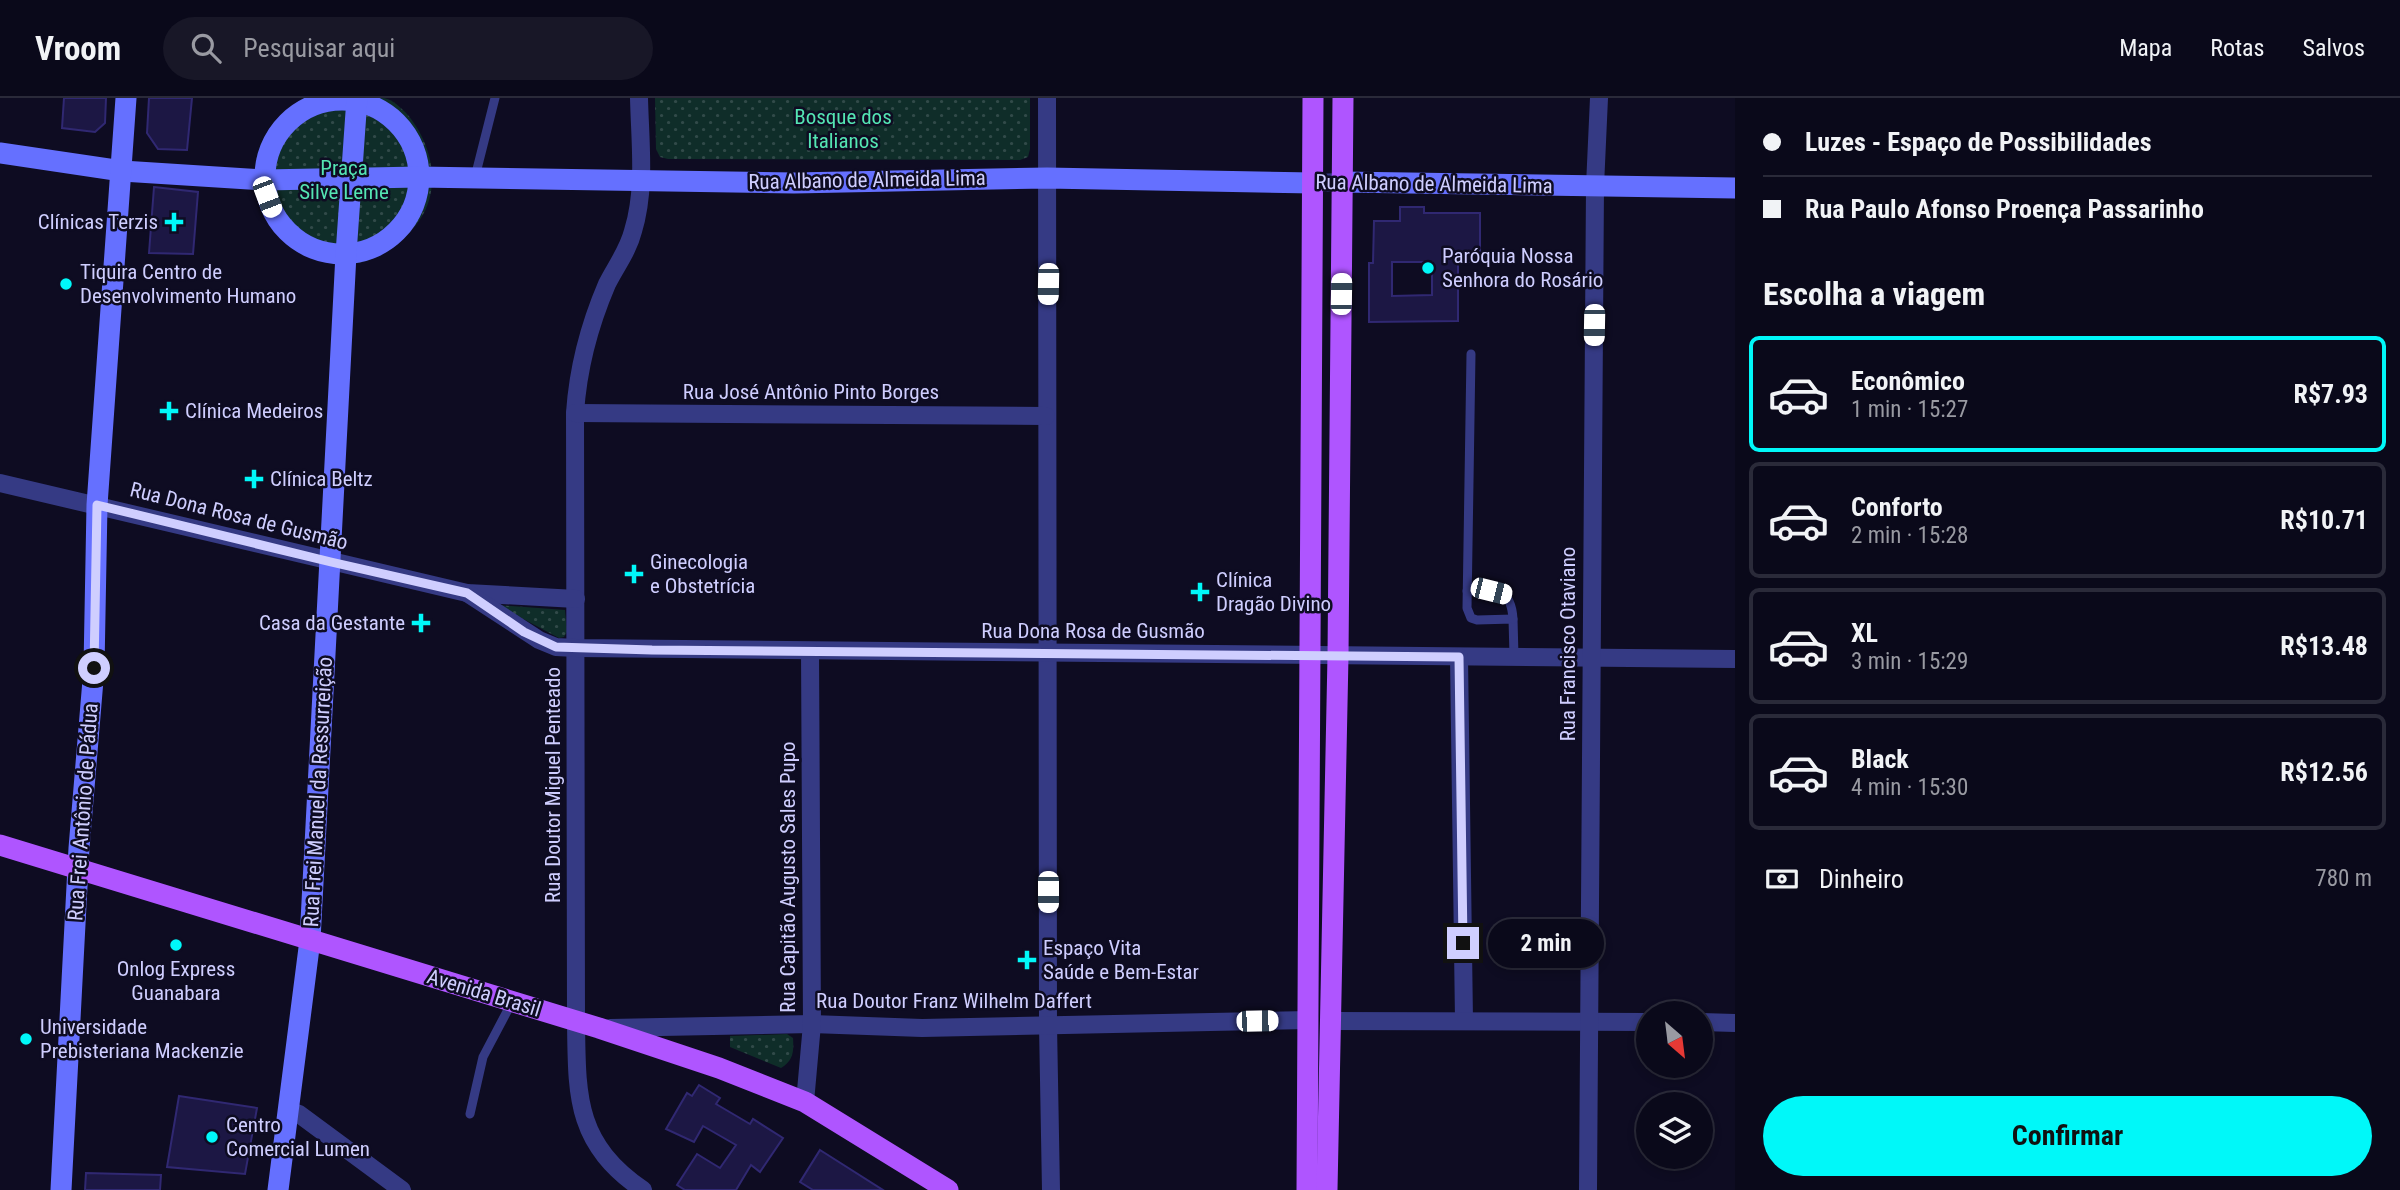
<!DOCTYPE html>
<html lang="pt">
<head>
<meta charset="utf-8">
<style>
	:root { --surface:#0a091a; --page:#181727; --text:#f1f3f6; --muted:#999aa2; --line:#2a2a39; --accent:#00f8f9 }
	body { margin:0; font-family:"Roboto Condensed",sans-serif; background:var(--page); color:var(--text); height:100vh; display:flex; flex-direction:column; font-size:26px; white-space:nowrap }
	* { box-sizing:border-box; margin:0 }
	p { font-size:23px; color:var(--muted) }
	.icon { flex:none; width:38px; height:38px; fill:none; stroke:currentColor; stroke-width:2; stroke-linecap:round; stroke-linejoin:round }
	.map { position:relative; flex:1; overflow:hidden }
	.details { display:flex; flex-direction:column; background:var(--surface); width:665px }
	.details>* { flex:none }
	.hud { display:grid; align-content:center; height:154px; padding:0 28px; background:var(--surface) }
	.needle { width:46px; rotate:152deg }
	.controls { position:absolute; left:1636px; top:903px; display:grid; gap:14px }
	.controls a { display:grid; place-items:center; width:77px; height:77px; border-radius:50%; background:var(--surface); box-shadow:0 4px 10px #0003,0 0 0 2px var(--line); font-size:35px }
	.end { position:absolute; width:32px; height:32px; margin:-16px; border:9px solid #cfceff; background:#111; box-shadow:0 0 0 4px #111 }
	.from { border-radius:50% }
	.bubble { position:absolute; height:49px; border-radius:24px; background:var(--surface); box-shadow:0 4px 10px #0003,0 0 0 2px var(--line); font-size:23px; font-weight:700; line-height:49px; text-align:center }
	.car { position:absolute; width:21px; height:42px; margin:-21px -10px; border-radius:9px; box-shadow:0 0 5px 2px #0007; background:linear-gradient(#fff 24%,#345 0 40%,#fff 0 76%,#345 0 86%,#fff 0) }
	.hud b { display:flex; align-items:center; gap:24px; height:66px; font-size:26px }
	.hud b+b { border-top:2px solid var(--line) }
	.hud i { width:18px; height:18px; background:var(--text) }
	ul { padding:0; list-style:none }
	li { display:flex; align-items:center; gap:21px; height:116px; margin:0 14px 10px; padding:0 14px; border:4px solid var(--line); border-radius:10px }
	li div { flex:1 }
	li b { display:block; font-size:26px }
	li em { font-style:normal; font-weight:700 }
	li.current { border-color:var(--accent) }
	li>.icon { width:63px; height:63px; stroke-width:1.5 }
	h2 { padding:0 28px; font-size:32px; line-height:84px }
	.pay { display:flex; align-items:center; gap:18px; height:77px; padding:0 28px; font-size:26px }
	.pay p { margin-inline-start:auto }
	.primary-button { display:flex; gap:14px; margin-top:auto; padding:14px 28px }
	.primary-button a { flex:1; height:80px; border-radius:42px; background:var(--accent); color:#111; font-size:28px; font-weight:700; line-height:80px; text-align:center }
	header { display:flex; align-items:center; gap:42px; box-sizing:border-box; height:98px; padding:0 35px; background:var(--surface); border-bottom:2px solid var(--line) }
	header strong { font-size:33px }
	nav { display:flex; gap:38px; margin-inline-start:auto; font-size:24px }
	.search { width:490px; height:63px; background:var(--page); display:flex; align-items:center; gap:18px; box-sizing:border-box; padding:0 24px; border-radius:38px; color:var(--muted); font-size:26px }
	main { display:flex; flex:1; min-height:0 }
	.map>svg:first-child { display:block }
</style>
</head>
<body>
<header>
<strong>Vroom</strong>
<div class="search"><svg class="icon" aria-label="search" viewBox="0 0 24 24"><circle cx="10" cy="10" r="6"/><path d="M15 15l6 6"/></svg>Pesquisar aqui</div>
<nav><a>Mapa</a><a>Rotas</a><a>Salvos</a></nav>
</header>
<main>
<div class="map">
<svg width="1735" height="1092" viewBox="0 0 1735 1092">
	<defs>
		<pattern id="park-dots" width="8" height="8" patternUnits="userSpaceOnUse" patternTransform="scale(1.75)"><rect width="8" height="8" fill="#0f2d29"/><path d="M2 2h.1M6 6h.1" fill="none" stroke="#314a49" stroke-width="1.8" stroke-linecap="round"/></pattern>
	</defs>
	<rect width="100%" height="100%" fill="#0e0c22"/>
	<g fill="url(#park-dots)">
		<path d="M304 0C324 0 343 0 363 0 369 0 378 0 384 0 393 2 400 9 406 15 431 43 443 89 419 123 329 245 176 77 304 0Z"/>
		<path d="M655 0H1030V51L1028 59 1020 62 668 61 660 59 656 51Z"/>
		<path d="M497 507 565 512 567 534 564 539 559 540Z"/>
		<path d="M787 936 793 940C794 954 793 963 781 970L730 949V938Z"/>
	</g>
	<g fill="#1c1744" stroke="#302872" stroke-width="2" fill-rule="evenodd">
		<path d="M64 0H106L105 25 95 34 62 30Z"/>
		<path d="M149 0H192L187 52 158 51 147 35Z"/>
		<path d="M154 89 198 94 193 156 149 155Z"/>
		<path d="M1400 109H1424V115H1480V164H1458V223L1369 224V165H1373L1374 123H1400ZM1392 164H1432V197L1392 198Z"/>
		<path d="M699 987 720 1000 716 1006 750 1026 753 1021 783 1040 760 1074 751 1067 736 1092H685L677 1087 697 1056 720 1070 736 1047 703 1028 694 1044 666 1031 687 995 692 998Z"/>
		<path d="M179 998 257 1010 245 1076 167 1069Z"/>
		<path d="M820 1052 883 1092H813L800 1084Z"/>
		<path d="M86 1075 161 1077 160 1092H85Z"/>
	</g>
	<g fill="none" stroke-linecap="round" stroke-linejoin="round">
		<g stroke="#353a84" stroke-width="9">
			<path d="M475 79 495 0"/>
			<path d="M1471 256 1467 510 1471 520 1477 522 1513 521 1514 558"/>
			<path d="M1467 493C1495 493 1511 488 1513 521"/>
			<path d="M470 1016 483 959 512 904"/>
		</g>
		<g stroke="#353a84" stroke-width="18">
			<path d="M639 0C640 44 646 91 633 133 628 153 616 168 607 186 589 228 578 270 575 315L576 923C577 999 575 1045 643 1092"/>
			<path d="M1047 0 1048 927 1051 1092"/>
			<path d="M1313 85 1342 84"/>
			<path d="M575 315 1046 318"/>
			<path d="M0 385 467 495 576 501"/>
			<path d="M467 495 539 542 556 549 576 550 1735 561"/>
			<path d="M1459 559 1464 923"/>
			<path d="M1330 923 1648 924"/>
			<path d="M1701 924 1735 925"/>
			<path d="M610 930 812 926 922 930 1309 922"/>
			<path d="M805 1004 812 926 810 553"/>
			<path d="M288 1012 299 1016 402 1092"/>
			<path d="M1588 1092 1595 88 1599 0"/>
		</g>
		<g stroke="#6570ff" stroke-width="21">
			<circle cx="342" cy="79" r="77"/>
			<path d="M0 55 122 73 264 82 419 79 794 85 1047 80 1313 85"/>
			<path d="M1342 84 1735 90"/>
			<path d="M61 1092 79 750 94 570 97 407 126 0"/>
			<path d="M278 1092 310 842 346 156 357 0"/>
		</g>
		<g stroke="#af55ff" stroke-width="21">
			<path d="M0 747 599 930 719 970 805 1004 948 1092"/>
			<path d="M1307 1092 1313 0"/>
			<path d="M1327 1092 1338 558 1343 0"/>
		</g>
	</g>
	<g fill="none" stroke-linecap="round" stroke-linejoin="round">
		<path stroke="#cfceff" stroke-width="9" d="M94 570 97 407 331 464 467 495 524 534 556 549 652 552 1459 559 1463 845"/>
	</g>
	<g fill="#00f8f9" stroke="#0e0c22" stroke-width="2.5">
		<path d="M170.5 113.5h7v7h7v7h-7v7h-7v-7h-7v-7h7z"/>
		<circle cx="1428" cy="170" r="7"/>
		<circle cx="66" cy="186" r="7"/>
		<path d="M165.5 302.5h7v7h7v7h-7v7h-7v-7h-7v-7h7z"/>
		<path d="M250.5 370.5h7v7h7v7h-7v7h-7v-7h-7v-7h7z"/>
		<path d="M630.5 465.5h7v7h7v7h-7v7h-7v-7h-7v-7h7z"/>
		<path d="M1196.5 483.5h7v7h7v7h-7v7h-7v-7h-7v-7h7z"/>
		<path d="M417.5 514.5h7v7h7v7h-7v7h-7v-7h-7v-7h7z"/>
		<circle cx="176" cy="847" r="7"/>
		<path d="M1023.5 851.5h7v7h7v7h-7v7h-7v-7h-7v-7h7z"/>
		<circle cx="26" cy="941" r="7"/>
		<circle cx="212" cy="1039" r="7"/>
	</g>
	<g text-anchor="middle" stroke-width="5" stroke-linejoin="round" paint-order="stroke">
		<g font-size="21" fill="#54e5b3" stroke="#0e0c22">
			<text x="843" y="26">Bosque dos<tspan x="843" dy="24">Italianos</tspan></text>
			<text x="344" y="77">Praça<tspan x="344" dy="24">Silve Leme</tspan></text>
		</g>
		<g font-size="21" fill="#cfceff" stroke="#0e0c22">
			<text transform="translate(867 82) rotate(-1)" y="7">Rua Albano de Almeida Lima</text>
			<text transform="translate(1434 86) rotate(1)" y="7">Rua Albano de Almeida Lima</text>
			<text x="811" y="301">Rua José Antônio Pinto Borges</text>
			<text transform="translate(239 418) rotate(14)" y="7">Rua Dona Rosa de Gusmão</text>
			<text x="1093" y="540">Rua Dona Rosa de Gusmão</text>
			<text transform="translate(1568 546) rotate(-90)" y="7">Rua Francisco Otaviano</text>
			<text transform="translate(553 687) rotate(-90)" y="7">Rua Doutor Miguel Penteado</text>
			<text transform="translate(318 694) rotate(-87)" y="7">Rua Frei Manuel da Ressurreição</text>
			<text transform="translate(83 714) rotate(-86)" y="7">Rua Frei Antônio de Pádua</text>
			<text transform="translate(788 779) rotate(-90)" y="7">Rua Capitão Augusto Sales Pupo</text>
			<text transform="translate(484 895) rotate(17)" y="7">Avenida Brasil</text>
			<text x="954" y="910">Rua Doutor Franz Wilhelm Daffert</text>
		</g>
		<g font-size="21" fill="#cfceff" stroke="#0e0c22" text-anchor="start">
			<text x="158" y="131" text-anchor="end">Clínicas Terzis</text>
			<text x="1442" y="165">Paróquia Nossa<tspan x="1442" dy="24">Senhora do Rosário</tspan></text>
			<text x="80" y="181">Tiquira Centro de<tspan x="80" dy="24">Desenvolvimento Humano</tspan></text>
			<text x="185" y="320">Clínica Medeiros</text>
			<text x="270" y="388">Clínica Beltz</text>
			<text x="650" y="471">Ginecologia<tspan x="650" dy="24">e Obstetrícia</tspan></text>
			<text x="1216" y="489">Clínica<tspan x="1216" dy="24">Dragão Divino</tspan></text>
			<text x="405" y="532" text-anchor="end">Casa da Gestante</text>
			<text x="1043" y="857">Espaço Vita<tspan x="1043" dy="24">Saúde e Bem-Estar</tspan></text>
			<text x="176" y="878" text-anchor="middle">Onlog Express<tspan x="176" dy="24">Guanabara</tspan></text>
			<text x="40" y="936">Universidade<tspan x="40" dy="24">Prebisteriana Mackenzie</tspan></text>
			<text x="226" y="1034">Centro<tspan x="226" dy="24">Comercial Lumen</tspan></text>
		</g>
	</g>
</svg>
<div class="controls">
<a><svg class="needle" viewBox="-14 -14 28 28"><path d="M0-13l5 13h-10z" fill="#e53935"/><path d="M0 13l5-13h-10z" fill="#999aa2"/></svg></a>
<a><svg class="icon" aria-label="layers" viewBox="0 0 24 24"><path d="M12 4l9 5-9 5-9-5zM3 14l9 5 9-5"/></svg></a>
</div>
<i class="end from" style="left:94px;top:570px"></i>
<i class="end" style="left:1463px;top:845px"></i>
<div class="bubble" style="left:1488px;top:821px;width:116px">2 min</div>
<i class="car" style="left:267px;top:99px;rotate:159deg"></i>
<i class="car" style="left:1048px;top:186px;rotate:181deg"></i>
<i class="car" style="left:1341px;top:196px;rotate:1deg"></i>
<i class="car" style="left:1594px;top:227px;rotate:181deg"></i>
<i class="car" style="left:1491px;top:493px;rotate:104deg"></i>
<i class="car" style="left:1048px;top:794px;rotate:180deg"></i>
<i class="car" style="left:1257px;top:923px;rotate:89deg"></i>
</div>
<section class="details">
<div class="hud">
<b><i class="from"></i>Luzes - Espaço de Possibilidades</b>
<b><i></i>Rua Paulo Afonso Proença Passarinho</b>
</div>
<h2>Escolha a viagem</h2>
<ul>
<li class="current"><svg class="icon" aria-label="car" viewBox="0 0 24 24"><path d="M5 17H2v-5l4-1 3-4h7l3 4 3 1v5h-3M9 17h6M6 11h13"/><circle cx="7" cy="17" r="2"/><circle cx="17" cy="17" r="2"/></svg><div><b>Econômico</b><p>1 min · 15:27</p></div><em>R$7.93</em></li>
<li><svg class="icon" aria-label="car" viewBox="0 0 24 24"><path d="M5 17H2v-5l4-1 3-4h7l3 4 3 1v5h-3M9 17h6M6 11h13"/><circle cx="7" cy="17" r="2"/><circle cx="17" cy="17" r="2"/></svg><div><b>Conforto</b><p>2 min · 15:28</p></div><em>R$10.71</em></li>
<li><svg class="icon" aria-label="car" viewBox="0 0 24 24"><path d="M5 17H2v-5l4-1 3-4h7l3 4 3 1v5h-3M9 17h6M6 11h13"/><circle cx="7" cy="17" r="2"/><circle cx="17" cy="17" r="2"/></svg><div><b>XL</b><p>3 min · 15:29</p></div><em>R$13.48</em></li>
<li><svg class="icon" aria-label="car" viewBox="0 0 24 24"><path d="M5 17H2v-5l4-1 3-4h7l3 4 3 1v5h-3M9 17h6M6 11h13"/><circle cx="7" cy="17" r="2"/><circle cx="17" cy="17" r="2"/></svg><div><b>Black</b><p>4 min · 15:30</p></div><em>R$12.56</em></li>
</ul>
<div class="pay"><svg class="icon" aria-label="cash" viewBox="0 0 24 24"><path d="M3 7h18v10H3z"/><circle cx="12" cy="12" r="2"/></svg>Dinheiro<p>780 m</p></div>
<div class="primary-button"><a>Confirmar</a></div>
</section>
</main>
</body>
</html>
